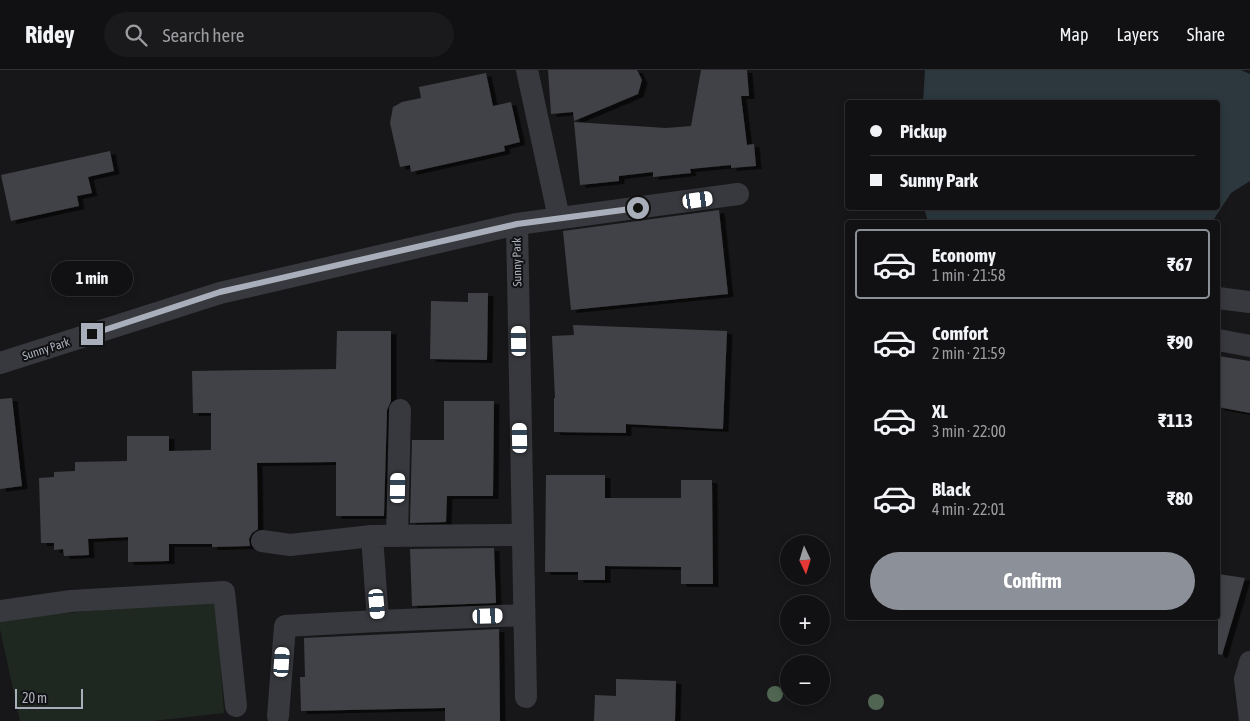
<!DOCTYPE html>
<html lang="en">
<head>
<meta charset="utf-8">
<style>
	:root { --surface:#111113; --page:#1a1a1c; --text:#f1f3f6; --muted:#9c9da0; --line:#303133; --accent:#8c9099 }
	body { margin:0; font-family:"Asap Condensed",sans-serif; background:var(--page); color:var(--text); height:100vh; display:flex; flex-direction:column; font-size:19px; white-space:nowrap }
	* { box-sizing:border-box; margin:0 }
	p { font-size:16px; color:var(--muted) }
	.icon { flex:none; width:28px; height:28px; fill:none; stroke:currentColor; stroke-width:2; stroke-linecap:round; stroke-linejoin:round }
	.map { position:relative; flex:1; overflow:hidden }
	.sheet { position:absolute; left:845px; top:150px; width:375px; height:400px; display:flex; flex-direction:column; background:var(--surface); border-radius:5px; box-shadow:0 2px 8px #0003,0 0 0 1px var(--line) }
	.sheet>* { flex:none }
	.top-card { position:absolute; left:845px; top:30px; width:375px; height:110px; border-radius:5px; box-shadow:0 2px 8px #0003,0 0 0 1px var(--line); display:grid; align-content:center; height:110px; padding:0 25px; background:var(--surface) }
	.needle { width:32px; rotate:176deg }
	.controls { position:absolute; left:780px; top:465px; display:grid; gap:10px }
	.controls a { display:grid; place-items:center; width:50px; height:50px; border-radius:50%; background:var(--surface); box-shadow:0 2px 8px #0003,0 0 0 1px var(--line); font-size:25px }
	.scale { position:absolute; left:15px; bottom:12px; width:68px; box-sizing:border-box; padding-left:5px; border:2px solid #a9afba; border-top:0; font-size:14px; line-height:18px; white-space:nowrap; color:#a9afba; -webkit-text-stroke:4px #121214; paint-order:stroke }
	.end { position:absolute; width:22px; height:22px; margin:-11px; border:6px solid #a9afba; background:#111; box-shadow:0 0 0 2px #111 }
	.from { border-radius:50% }
	.bubble { position:absolute; height:35px; border-radius:18px; background:var(--surface); box-shadow:0 2px 8px #0003,0 0 0 1px var(--line); font-size:16px; font-weight:700; line-height:35px; text-align:center }
	.car { position:absolute; width:15px; height:30px; margin:-15px -8px; border-radius:6px; box-shadow:0 0 4px 1px #0007; background:linear-gradient(#fff 24%,#345 0 40%,#fff 0 76%,#345 0 86%,#fff 0) }
	.top-card b { display:flex; align-items:center; gap:18px; height:48px; font-size:19px }
	.top-card b+b { border-top:1px solid var(--line) }
	.top-card i { width:12px; height:12px; background:var(--text) }
	ul { padding:9px 0 0; list-style:none }
	li { display:flex; align-items:center; gap:15px; height:70px; margin:0 10px 8px; padding:0 15px; border:2px solid transparent; border-radius:5px }
	li div { flex:1 }
	li b { display:block; font-size:19px }
	li em { font-style:normal; font-weight:700 }
	li.current { border-color:var(--accent) }
	li>.icon { width:45px; height:45px; stroke-width:1.5 }
	.action { display:flex; gap:10px; margin-top:auto; padding:10px 25px }
	.action a { flex:1; height:58px; border-radius:30px; background:var(--accent); color:#fff; font-size:20px; font-weight:700; line-height:58px; text-align:center }
	header { display:flex; align-items:center; gap:30px; box-sizing:border-box; height:70px; padding:0 25px; background:var(--surface); border-bottom:1px solid var(--line) }
	header strong { font-size:24px }
	nav { display:flex; gap:28px; margin-inline-start:auto; font-size:18px }
	.search { width:350px; height:45px; background:var(--page); display:flex; align-items:center; gap:12px; box-sizing:border-box; padding:0 18px; border-radius:28px; color:var(--muted); font-size:19px }
	.map>svg:first-child { display:block }
</style>
</head>
<body>
<header>
<strong>Ridey</strong>
<div class="search"><svg class="icon" aria-label="search" viewBox="0 0 24 24"><circle cx="10" cy="10" r="6"/><path d="M15 15l6 6"/></svg>Search here</div>
<nav><a>Map</a><a>Layers</a><a>Share</a></nav>
</header>
<div class="map">
<svg width="1250" height="651" viewBox="0 0 1250 651">
	<defs>
		<filter id="shadow"><feDropShadow dx="5.5" dy="3" stdDeviation="0" flood-color="#0009"/></filter>
	</defs>
	<rect width="100%" height="100%" fill="#171719"/>
	<path fill="#1f2820" d="M216 528 224 643 153 651H20L0 559V550Z"/>
	<path fill="#2c373e" d="M925 0H1241L1250 4V111L1231 123 1212 152H928L924 138H1218V32H923Z"/>
	<g fill="#414246" filter="url(#shadow)">
		<path d="M548 0H637L642 10 638 24 574 51 573 42 551 44Z"/>
		<path d="M701 0H747L749 26H741L747 75 754 74 756 96 731 98V95L690 99 691 103 653 107V102L619 106V111L580 115 574 52 666 58 691 56Z"/>
		<path d="M486 3 493 36 511 32 520 72 504 76 505 81 411 102 410 95 400 97 390 53 393 37 402 32 421 28 419 17Z"/>
		<path d="M110 81 114 101 88 107 92 123 77 126 79 136 11 151 1 105Z"/>
		<path d="M719 140 728 224 571 240 563 161Z"/>
		<path d="M468 223H488L487 290 430 289 431 231 468 232Z"/>
		<path d="M573 255 727 261 723 359 626 354V363L554 362V328H555L552 266 574 265Z"/>
		<path d="M337 261H391V331L387 340 384 446H336V392L257 393 258 459 252 463 249 469 250 476 212 477V474H169V491L128 492V467L88 469 89 485 64 486 63 479 54 480V473H41L39 408 54 407V402L75 401V392L127 391V366H169V381L211 380V343H193L192 301 336 299Z"/>
		<path d="M1218 286 1250 291V343L1218 337Z"/>
		<path d="M12 328 22 416 0 419V329Z"/>
		<path d="M444 331H494L493 426H447L446 452 410 453 412 370H444Z"/>
		<path d="M546 405H605V428H681V410H712L713 514H681V497L605 496V510H578V502H545Z"/>
		<path d="M494 478 496 533 412 536 410 479Z"/>
		<path d="M1218 504 1245 508 1222 585 1218 584Z"/>
		<path d="M499 559 500 651H445V638L301 641 300 607H305L304 568Z"/>
		<path d="M616 609 676 611 675 651H594L595 625 616 626Z"/>
	</g>
	<g fill="none" stroke-linecap="round" stroke-linejoin="round">
		<g stroke="#38393e" stroke-width="22">
			<path d="M527 0 559 148"/>
			<path d="M517 154 738 124"/>
			<path d="M1218 228 1250 232"/>
			<path d="M1218 270 1250 276"/>
			<path d="M0 293 220 223 517 154 526 627"/>
			<path d="M397 466 400 340"/>
			<path d="M262 471 290 475 372 466"/>
			<path d="M0 541 71 531 224 522 236 636"/>
			<path d="M378 551 524 545"/>
			<path d="M278 646 285 556 378 551 372 466 522 465"/>
			<path d="M1250 651 1245 609 1250 592"/>
		</g>
	</g>
	<g fill="#506652">
		<circle cx="775" cy="624" r="8"/>
		<circle cx="876" cy="632" r="8"/>
	</g>
	<g fill="none" stroke-linecap="round" stroke-linejoin="round">
		<path stroke="#a9afba" stroke-width="6" d="M92 264 220 222 517 154 638 138"/>
	</g>
	<g text-anchor="middle" stroke-width="4" stroke-linejoin="round" paint-order="stroke">
		<g font-size="12" fill="#a9afba" stroke="#121214">
			<text transform="translate(517 192) rotate(-91)" y="4">Sunny Park</text>
			<text transform="translate(46 279) rotate(-18)" y="4">Sunny Park</text>
		</g>
	</g>
</svg>
<div class="controls">
<a><svg class="needle" viewBox="-14 -14 28 28"><path d="M0-13l5 13h-10z" fill="#e53935"/><path d="M0 13l5-13h-10z" fill="#9c9da0"/></svg></a>
<a>+</a>
<a>−</a>
</div>
<div class="scale">20 m</div>
<i class="end from" style="left:638px;top:138px"></i>
<i class="end" style="left:92px;top:264px"></i>
<div class="bubble" style="left:51px;top:191px;width:82px">1 min</div>
<i class="car" style="left:698px;top:130px;rotate:82deg"></i>
<i class="car" style="left:519px;top:271px;rotate:359deg"></i>
<i class="car" style="left:520px;top:368px;rotate:359deg"></i>
<i class="car" style="left:398px;top:418px;rotate:1deg"></i>
<i class="car" style="left:377px;top:534px;rotate:175deg"></i>
<i class="car" style="left:488px;top:546px;rotate:88deg"></i>
<i class="car" style="left:282px;top:592px;rotate:4deg"></i>
<div class="top-card">
<b><i class="from"></i>Pickup</b>
<b><i></i>Sunny Park</b>
</div>
<section class="sheet">
<ul>
<li class="current"><svg class="icon" aria-label="car" viewBox="0 0 24 24"><path d="M5 17H2v-5l4-1 3-4h7l3 4 3 1v5h-3M9 17h6M6 11h13"/><circle cx="7" cy="17" r="2"/><circle cx="17" cy="17" r="2"/></svg><div><b>Economy</b><p>1 min · 21:58</p></div><em>₹67</em></li>
<li><svg class="icon" aria-label="car" viewBox="0 0 24 24"><path d="M5 17H2v-5l4-1 3-4h7l3 4 3 1v5h-3M9 17h6M6 11h13"/><circle cx="7" cy="17" r="2"/><circle cx="17" cy="17" r="2"/></svg><div><b>Comfort</b><p>2 min · 21:59</p></div><em>₹90</em></li>
<li><svg class="icon" aria-label="car" viewBox="0 0 24 24"><path d="M5 17H2v-5l4-1 3-4h7l3 4 3 1v5h-3M9 17h6M6 11h13"/><circle cx="7" cy="17" r="2"/><circle cx="17" cy="17" r="2"/></svg><div><b>XL</b><p>3 min · 22:00</p></div><em>₹113</em></li>
<li><svg class="icon" aria-label="car" viewBox="0 0 24 24"><path d="M5 17H2v-5l4-1 3-4h7l3 4 3 1v5h-3M9 17h6M6 11h13"/><circle cx="7" cy="17" r="2"/><circle cx="17" cy="17" r="2"/></svg><div><b>Black</b><p>4 min · 22:01</p></div><em>₹80</em></li>
</ul>
<div class="action"><a>Confirm</a></div>
</section>
</div>
</body>
</html>
